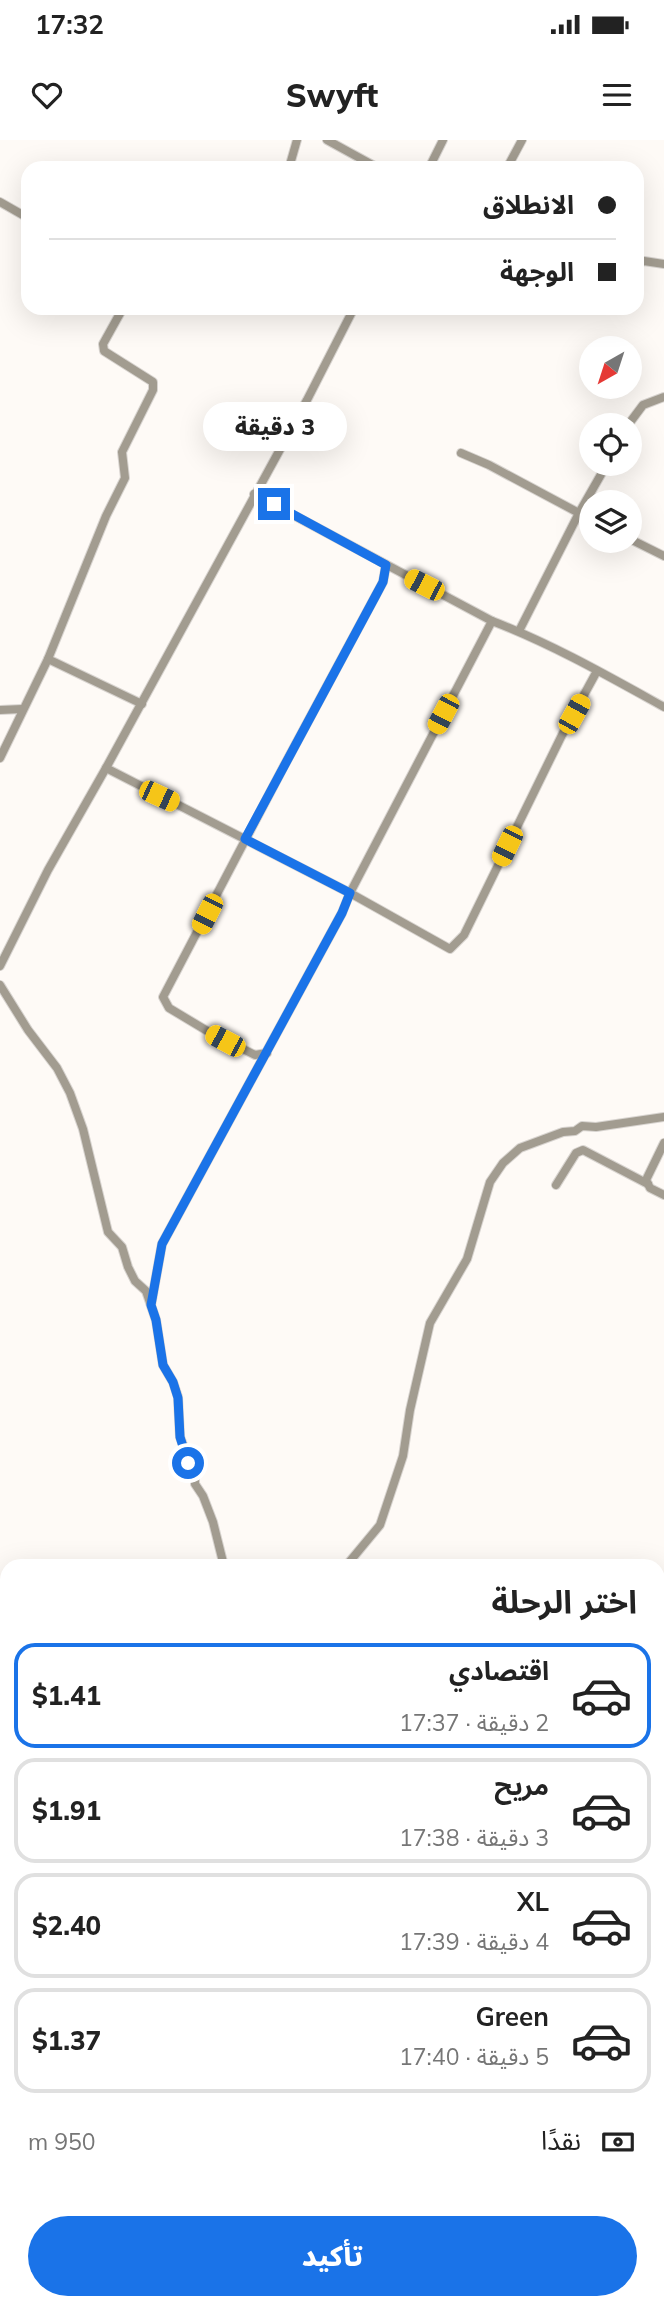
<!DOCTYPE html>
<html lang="ar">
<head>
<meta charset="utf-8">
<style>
	:root { --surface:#fff; --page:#f6f6f6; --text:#222; --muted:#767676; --line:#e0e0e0; --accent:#1a73e8 }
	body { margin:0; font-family:Mulish,"Noto Sans Arabic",sans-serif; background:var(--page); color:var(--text); direction:rtl; height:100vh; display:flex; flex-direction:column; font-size:26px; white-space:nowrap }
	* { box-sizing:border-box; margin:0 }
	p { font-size:23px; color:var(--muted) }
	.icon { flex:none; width:38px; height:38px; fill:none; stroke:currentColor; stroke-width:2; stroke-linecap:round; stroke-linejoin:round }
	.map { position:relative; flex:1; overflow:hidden; direction:ltr }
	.details { position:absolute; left:0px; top:1419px; width:665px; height:751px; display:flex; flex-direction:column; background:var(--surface); border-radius:21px 21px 0 0; box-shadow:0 7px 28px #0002; direction:rtl }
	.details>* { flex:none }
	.top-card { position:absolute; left:21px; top:21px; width:623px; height:154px; border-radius:21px; box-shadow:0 7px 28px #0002; direction:rtl; display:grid; align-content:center; height:154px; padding:0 28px; background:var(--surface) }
	.needle { width:46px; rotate:219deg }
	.buttons { position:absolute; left:579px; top:196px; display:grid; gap:14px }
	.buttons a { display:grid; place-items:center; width:63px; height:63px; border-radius:50%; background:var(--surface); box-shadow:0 7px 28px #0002; font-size:35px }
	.end { position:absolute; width:32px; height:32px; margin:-16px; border:9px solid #1a73e8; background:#fff; box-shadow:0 0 0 4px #fff }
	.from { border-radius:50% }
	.bubble { position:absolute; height:49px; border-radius:24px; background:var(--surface); box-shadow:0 7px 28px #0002; font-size:23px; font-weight:800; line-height:49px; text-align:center; direction:rtl }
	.car { position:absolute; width:21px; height:42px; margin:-21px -10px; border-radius:9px; box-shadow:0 0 5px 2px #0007; background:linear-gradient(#f5c518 24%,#345 0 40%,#f5c518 0 76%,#345 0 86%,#f5c518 0) }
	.top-card b { display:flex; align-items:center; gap:24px; height:66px; font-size:26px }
	.top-card b+b { border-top:2px solid var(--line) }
	.top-card i { width:18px; height:18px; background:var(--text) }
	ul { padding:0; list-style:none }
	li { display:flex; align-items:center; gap:21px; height:105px; margin:0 14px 10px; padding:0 14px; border:4px solid var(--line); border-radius:21px }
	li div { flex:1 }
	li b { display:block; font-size:26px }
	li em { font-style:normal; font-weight:800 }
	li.active { border-color:var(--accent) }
	li>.icon { width:63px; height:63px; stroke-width:1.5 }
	h2 { padding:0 28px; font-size:32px; line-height:84px }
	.pay { display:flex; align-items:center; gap:18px; height:77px; padding:0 28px; font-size:26px }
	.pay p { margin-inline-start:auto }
	.button { display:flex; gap:14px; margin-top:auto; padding:14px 28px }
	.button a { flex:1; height:80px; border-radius:42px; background:var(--accent); color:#fff; font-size:28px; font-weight:800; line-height:80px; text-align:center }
	.status { display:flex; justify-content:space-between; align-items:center; height:49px; padding:0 35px; background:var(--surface); direction:ltr }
	.status svg { height:19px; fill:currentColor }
	header { display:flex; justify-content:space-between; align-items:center; height:91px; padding:0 28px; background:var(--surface); font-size:32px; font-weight:800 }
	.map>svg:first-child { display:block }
</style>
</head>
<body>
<div class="status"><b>17:32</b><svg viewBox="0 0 49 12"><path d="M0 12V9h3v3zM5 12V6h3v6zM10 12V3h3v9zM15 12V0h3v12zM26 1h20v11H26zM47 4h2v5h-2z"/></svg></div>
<header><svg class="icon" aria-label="menu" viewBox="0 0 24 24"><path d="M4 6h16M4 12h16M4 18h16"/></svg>Swyft<svg class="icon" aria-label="heart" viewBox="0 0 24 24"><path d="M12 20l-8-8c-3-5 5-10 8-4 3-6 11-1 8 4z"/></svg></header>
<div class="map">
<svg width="664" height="2169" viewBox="0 0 664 2169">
	<rect width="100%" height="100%" fill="#fefaf6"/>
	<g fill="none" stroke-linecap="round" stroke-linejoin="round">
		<g stroke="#d8d4d0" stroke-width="10">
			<g id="minor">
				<path d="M327 0 378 28"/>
				<path d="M289 28 297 0"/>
				<path d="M429 28 443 0"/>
				<path d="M507 28 522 0"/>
				<path d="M0 62 28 78"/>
				<path d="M637 125 644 121 664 124"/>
				<path d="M123 168 103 204 104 211 153 242V250L122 312 125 338 106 376 48 519 142 564"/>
				<path d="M628 285 643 265 664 257"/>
				<path d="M461 313 489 325 592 380"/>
				<path d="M254 354 492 481"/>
				<path d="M630 399 664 416"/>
				<path d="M519 491 579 373 607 324"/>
				<path d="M597 531 562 595 464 795 450 809 350 753 492 481C552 504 608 536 664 567"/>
				<path d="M0 570 22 569"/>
				<path d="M0 618 48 519"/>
				<path d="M0 826 48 730 106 628"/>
				<path d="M0 845 28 890 57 928 70 953 83 989 108 1092 122 1107 128 1127 135 1141 146 1151 156 1180 163 1225 173 1242 178 1257 180 1297 195 1337V1344L203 1356 213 1382 224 1426"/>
				<path d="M267 913 255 915 209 892 169 868 163 857 284 626 383 442 386 425"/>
				<path d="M664 1003 646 1040 650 1048 664 1055"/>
				<path d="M556 1045 576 1013 583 1010 648 1044"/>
				<path d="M151 1165 162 1104 342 773 350 753 106 628 307 260 354 168"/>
				<path d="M346 1426 380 1385 403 1316 410 1270 430 1183 467 1119 490 1042 503 1023 520 1008 563 992 575 991 582 986 596 987 664 977"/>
				<path d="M0 1568 7 1575"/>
				<path d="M0 1629 7 1611"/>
				<path d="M0 1688 7 1690"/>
				<path d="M658 2098 664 2089"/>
				<path d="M420 2163 429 2169"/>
				<path d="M526 2163 528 2169"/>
				<path d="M653 2163 659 2169"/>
				<path d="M385 2169 388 2163"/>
			</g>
		</g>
		<g stroke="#d8d4d0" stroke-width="12">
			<g id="tertiary">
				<path d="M658 1996 664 1991"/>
				<path d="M503 2169 508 2163"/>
			</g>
		</g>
		<use href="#minor" stroke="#a29c90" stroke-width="8"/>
		<use href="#tertiary" stroke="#a29c90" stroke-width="10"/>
	</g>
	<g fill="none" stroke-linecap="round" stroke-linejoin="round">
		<path stroke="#1a73e8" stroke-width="9" d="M188 1323 180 1297 178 1258 173 1242 163 1225 156 1180 151 1165 162 1104 342 773 350 753 245 699 375 457 383 442 386 425 274 364"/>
	</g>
</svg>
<div class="buttons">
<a><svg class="needle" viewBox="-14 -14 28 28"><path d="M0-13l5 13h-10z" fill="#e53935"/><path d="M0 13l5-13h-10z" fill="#767676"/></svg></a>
<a><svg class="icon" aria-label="locate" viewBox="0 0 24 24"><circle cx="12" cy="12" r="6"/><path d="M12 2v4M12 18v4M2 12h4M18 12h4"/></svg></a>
<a><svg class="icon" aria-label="layers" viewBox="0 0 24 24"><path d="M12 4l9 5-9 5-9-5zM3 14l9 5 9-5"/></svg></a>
</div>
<i class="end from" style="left:188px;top:1323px"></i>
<i class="end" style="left:274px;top:364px"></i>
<div class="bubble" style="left:203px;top:262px;width:144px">3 دقيقة</div>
<i class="car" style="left:424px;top:445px;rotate:297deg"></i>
<i class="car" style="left:443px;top:574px;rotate:208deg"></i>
<i class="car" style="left:574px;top:574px;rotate:29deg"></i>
<i class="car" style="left:159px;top:656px;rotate:115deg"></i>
<i class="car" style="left:507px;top:706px;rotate:206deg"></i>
<i class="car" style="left:207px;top:774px;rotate:207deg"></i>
<i class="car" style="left:225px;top:901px;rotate:298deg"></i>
<div class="top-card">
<b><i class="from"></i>الانطلاق</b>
<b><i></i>الوجهة</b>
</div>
<section class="details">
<h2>اختر الرحلة</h2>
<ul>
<li class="active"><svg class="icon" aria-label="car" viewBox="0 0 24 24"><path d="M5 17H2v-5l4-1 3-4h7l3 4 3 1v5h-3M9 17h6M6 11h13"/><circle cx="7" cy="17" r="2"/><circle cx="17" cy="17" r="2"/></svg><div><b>اقتصادي</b><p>2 دقيقة · 17:37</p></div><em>$1.41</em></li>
<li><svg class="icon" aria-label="car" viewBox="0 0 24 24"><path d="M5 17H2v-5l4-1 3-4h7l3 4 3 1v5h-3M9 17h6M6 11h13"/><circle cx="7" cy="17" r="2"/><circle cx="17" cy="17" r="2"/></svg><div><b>مريح</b><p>3 دقيقة · 17:38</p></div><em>$1.91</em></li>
<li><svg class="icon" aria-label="car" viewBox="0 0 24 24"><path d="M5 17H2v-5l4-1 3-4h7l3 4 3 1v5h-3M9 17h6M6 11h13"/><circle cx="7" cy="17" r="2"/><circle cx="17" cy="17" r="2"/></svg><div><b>XL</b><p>4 دقيقة · 17:39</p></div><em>$2.40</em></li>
<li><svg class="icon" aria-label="car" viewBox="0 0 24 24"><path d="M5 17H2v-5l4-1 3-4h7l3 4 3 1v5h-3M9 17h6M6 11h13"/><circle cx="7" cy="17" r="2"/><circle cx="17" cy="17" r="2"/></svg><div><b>Green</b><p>5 دقيقة · 17:40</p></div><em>$1.37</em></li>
</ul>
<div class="pay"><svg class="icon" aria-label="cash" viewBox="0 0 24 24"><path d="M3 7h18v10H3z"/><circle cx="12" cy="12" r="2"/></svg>نقدًا<p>950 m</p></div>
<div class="button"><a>تأكيد</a></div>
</section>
</div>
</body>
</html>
